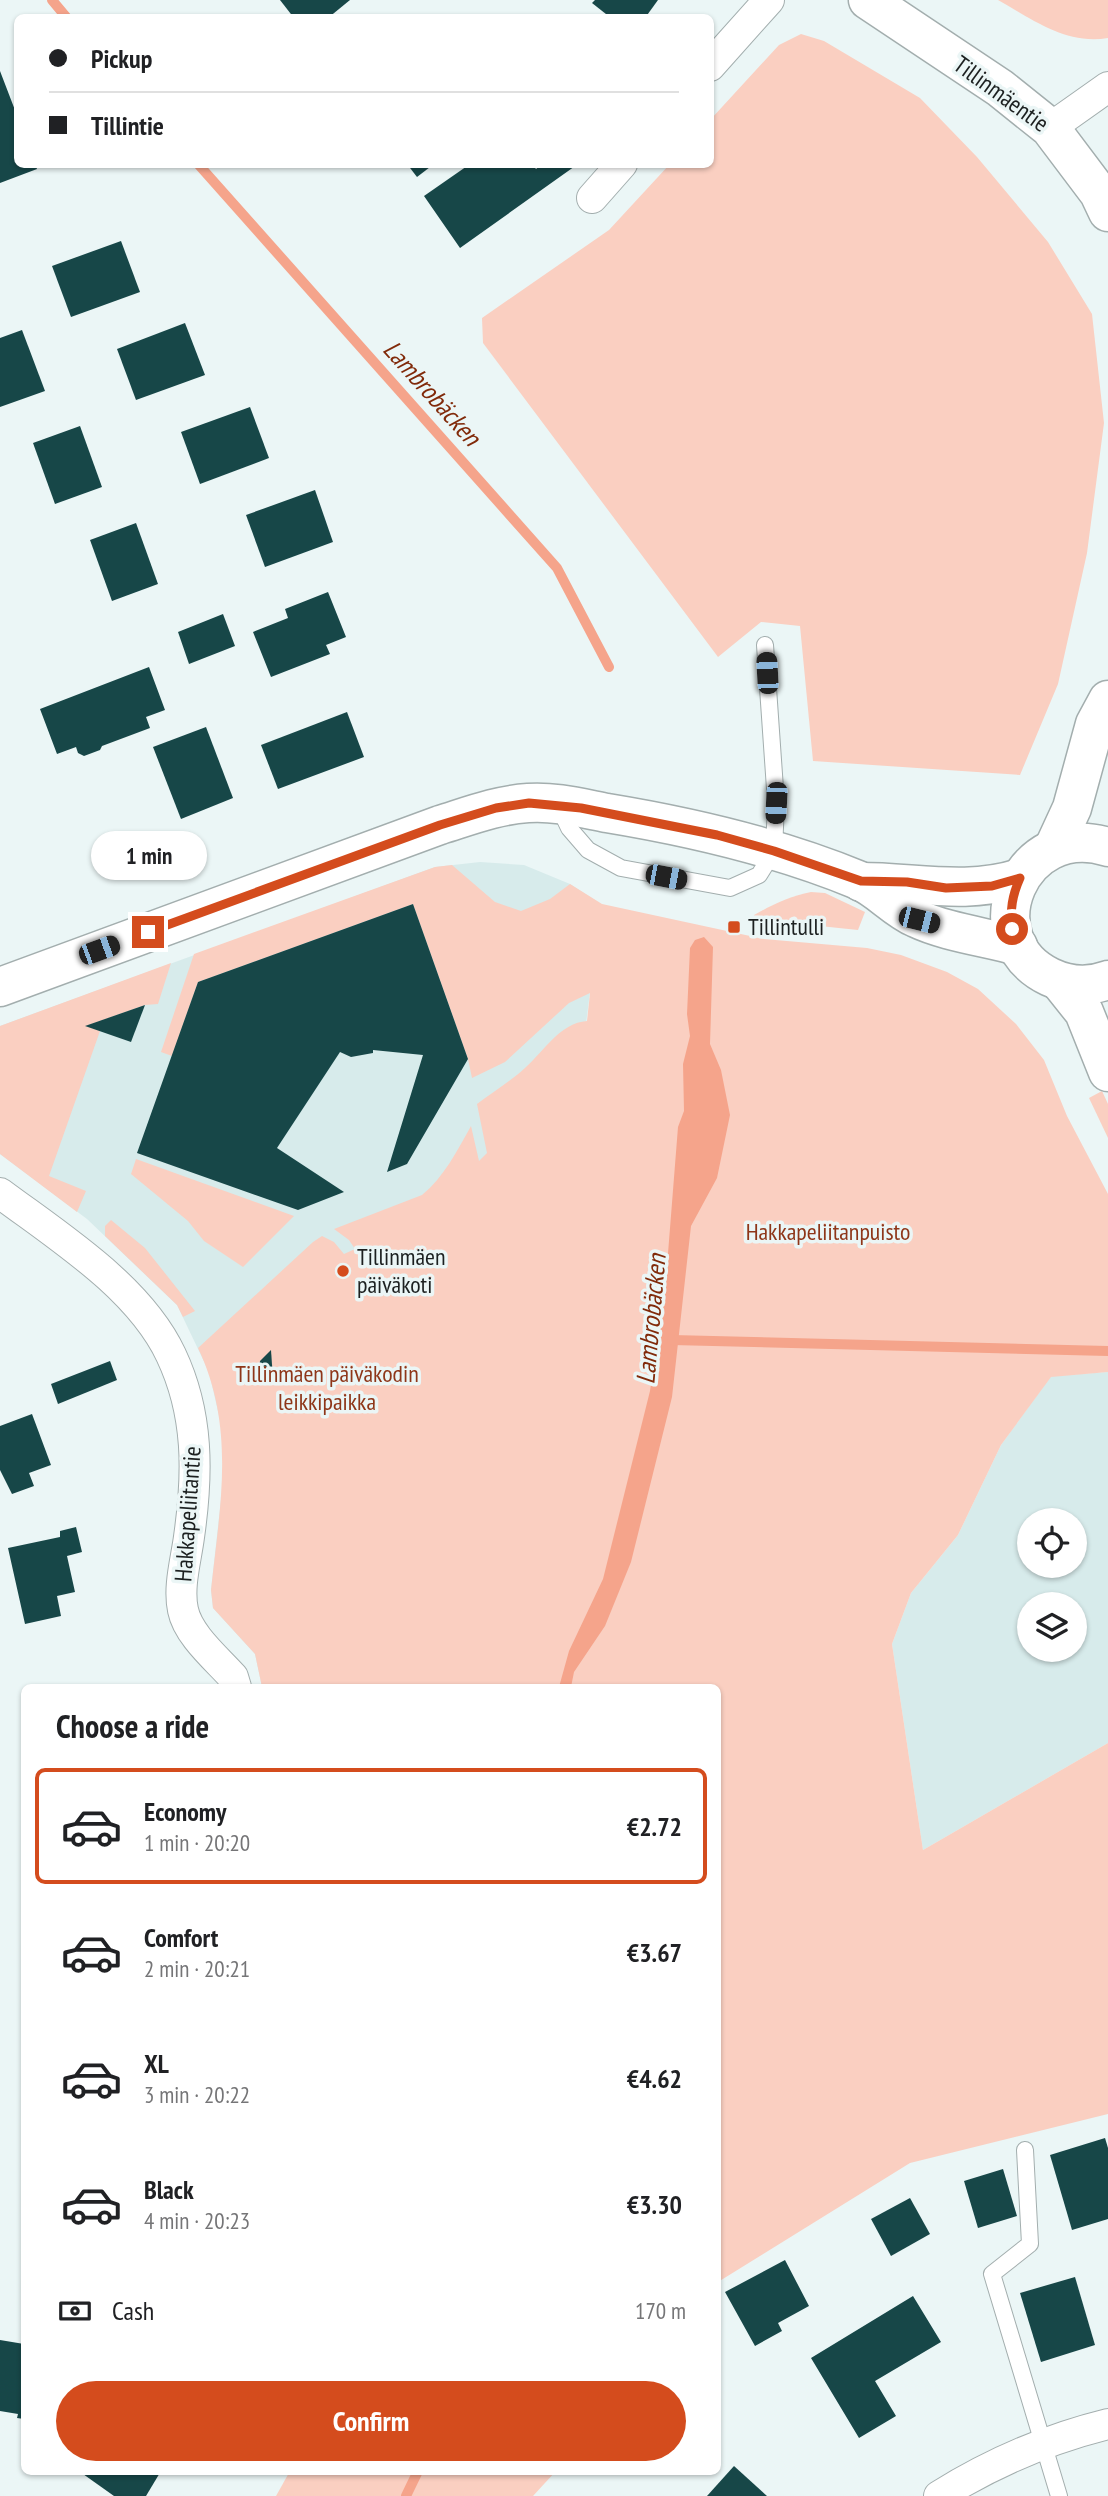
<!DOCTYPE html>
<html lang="en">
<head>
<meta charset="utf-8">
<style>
	:root { --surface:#fff; --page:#f2f2f2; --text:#202124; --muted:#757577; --line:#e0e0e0; --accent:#d44c1d }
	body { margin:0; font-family:"PT Sans Narrow",sans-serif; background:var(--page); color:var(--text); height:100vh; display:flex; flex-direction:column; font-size:26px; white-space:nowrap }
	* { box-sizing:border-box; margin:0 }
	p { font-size:23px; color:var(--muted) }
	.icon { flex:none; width:38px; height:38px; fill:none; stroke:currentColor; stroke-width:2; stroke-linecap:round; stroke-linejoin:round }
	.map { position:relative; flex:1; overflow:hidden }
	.panel { position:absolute; left:21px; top:1684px; width:700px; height:791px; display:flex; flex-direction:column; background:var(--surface); border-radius:10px; box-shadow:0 2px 5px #0004 }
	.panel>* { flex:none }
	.guide { position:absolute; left:14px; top:14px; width:700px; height:154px; border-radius:10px; box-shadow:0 2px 5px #0004; display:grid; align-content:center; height:154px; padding:0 35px; background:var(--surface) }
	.tools { position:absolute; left:1017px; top:1508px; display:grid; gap:14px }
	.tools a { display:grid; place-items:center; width:70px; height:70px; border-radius:50%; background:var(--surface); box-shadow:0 2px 5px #0004; font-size:35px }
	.end { position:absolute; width:32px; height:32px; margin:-16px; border:9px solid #d44c1d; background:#fff; box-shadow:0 0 0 4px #fff }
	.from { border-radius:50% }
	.bubble { position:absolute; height:49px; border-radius:24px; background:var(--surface); box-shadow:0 2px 5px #0004; font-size:23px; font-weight:700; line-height:49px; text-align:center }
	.car { position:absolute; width:21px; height:42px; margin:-21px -10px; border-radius:9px; box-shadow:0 0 5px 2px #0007; background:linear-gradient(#222 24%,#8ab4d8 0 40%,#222 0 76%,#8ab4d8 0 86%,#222 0) }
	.guide b { display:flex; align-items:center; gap:24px; height:66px; font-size:26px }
	.guide b+b { border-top:2px solid var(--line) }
	.guide i { width:18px; height:18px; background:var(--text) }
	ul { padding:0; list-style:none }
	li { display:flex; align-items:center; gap:21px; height:116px; margin:0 14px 10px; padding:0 21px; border:4px solid transparent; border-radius:10px }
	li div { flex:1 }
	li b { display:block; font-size:26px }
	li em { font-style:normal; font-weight:700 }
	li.active { border-color:var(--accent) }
	li>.icon { width:63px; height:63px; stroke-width:1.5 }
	h2 { padding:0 35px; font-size:32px; line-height:84px }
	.pay { display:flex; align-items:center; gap:18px; height:77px; padding:0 35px; font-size:26px }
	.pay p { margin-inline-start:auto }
	.cta { display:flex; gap:14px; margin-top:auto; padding:14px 35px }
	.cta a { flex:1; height:80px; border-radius:42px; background:var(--accent); color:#fff; font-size:28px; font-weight:700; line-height:80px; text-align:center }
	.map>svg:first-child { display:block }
</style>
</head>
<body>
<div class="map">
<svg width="1108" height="2496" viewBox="0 0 1108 2496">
	<rect width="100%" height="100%" fill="#ebf6f6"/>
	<g fill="#d7ebeb" fill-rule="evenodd">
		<path d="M480 862 524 865 570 884 601 904 579 1080 262 1687 255 1654 213 1608 211 1590 224 1472 222 1429 209 1372 177 1305 87 1219 0 1154V1026L435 867Z"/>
		<path d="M1108 1372V1743L923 1850 892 1644 911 1593 958 1535 1001 1445 1051 1376ZM1029 1521H1074V1566H1029ZM1029 1605H1074V1650H1029Z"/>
	</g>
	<g fill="#facfc1">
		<path d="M998 0H1108V38C1066 45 1033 20 998 0Z"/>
		<path d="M801 34 824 41 920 98 977 157 1048 242 1092 314 1104 423 1087 553 1058 684 1020 775 813 761 800 626 761 622 718 657 483 343 482 318 609 230 669 165 710 164 711 119 779 45Z"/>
		<path d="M452 865 495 902 521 911 550 899 570 884 602 904 764 939 867 948 901 955 947 972 978 989 1016 1024 1044 1060 1067 1116 1108 1194V1372L1051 1377 1001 1445 958 1535 911 1593 892 1644 923 1850 1108 1743V2114L910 2163 718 2282V1687H262L255 1654 213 1608 211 1590C220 1506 236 1428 198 1348L313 1242 322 1236 334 1242 344 1254 355 1249 349 1240 334 1229 422 1195C444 1177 457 1151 471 1126L479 1161 487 1153 477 1104C493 1092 511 1081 526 1067 545 1050 560 1023 587 1021L590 993 569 1003 505 1062 472 1078 468 1059 413 904 198 982 172 1056 161 1052 194 954 435 867Z"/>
		<path d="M811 892 825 893 865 912 858 930 753 919 754 915C772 905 790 896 811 892Z"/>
		<path d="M171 963 158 1004 145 1005 86 1026 100 1031 49 1176 86 1191 77 1212 0 1154V1026Z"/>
		<path d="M1102 1091 1108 1104V1138L1089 1098Z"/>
		<path d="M136 1159 294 1216 243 1267 204 1241 188 1221 131 1174Z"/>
		<path d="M111 1220 145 1248 195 1311 183 1317 177 1305 105 1236V1226Z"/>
		<path d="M290 2471H556L533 2496H276Z"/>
	</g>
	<path fill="#f5a48b" d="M704 937 713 947 710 1044 721 1070 730 1115 717 1178 691 1226 672 1397 631 1562 605 1626 574 1672 571 1687H559L569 1651 603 1579 650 1391 667 1266 678 1127 684 1111 683 1064 690 1036 687 1014 690 948 695 940Z"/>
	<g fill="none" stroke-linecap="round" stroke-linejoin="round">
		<g stroke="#f5a48b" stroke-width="10">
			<path d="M52 0 67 18"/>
			<path d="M198 164 557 568 609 667"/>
			<path d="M672 1340 1108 1351"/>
			<path d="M406 2496 418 2471"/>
		</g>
	</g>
	<g fill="#174748">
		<path d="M280 0H350L328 18H294Z"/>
		<path d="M595 0H658L645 18H611L592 3Z"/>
		<path d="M0 71 18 118V164H35L37 169 0 183Z"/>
		<path d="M407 164H434L417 177Z"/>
		<path d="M470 164H532L536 169 542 164H578L460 248 424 196Z"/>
		<path d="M121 241 140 292 71 317 52 266Z"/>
		<path d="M185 323 205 375 136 400 117 349Z"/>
		<path d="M22 330 45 391 0 407V338Z"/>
		<path d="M250 407 269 458 200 484 181 432Z"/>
		<path d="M80 426 102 487 55 504 33 443Z"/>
		<path d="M315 490 333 542 265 567 246 515Z"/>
		<path d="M136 523 158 584 112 601 90 540Z"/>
		<path d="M328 592 346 637 326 645 330 654 271 677 253 632 288 618 285 609Z"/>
		<path d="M223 614 235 646 189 664 178 632Z"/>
		<path d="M149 667 165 710 146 717 150 728 102 746 100 750 84 756 78 753 76 747 57 754 40 709Z"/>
		<path d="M347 712 364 757 278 789 261 745Z"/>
		<path d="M206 727 233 798 181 819 153 747Z"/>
		<path d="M413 904 468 1059 407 1164 387 1172 423 1055 373 1050V1053L351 1057 340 1052 277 1148 344 1192 298 1210 137 1153 198 982Z"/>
		<path d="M145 1005 131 1042 85 1026Z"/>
		<path d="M271 1350 273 1379H258L260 1361Z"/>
		<path d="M110 1361 117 1380 58 1404 51 1384Z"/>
		<path d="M32 1414 51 1465 29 1473 34 1486 12 1494 0 1470V1426Z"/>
		<path d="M76 1527 82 1552 67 1556 75 1592 57 1596 61 1616 25 1624 8 1548 60 1537V1531Z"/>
		<path d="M1105 2138 1108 2148V2219L1072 2230 1050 2155Z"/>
		<path d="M1003 2169 1017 2216 978 2228 964 2181Z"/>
		<path d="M910 2198 930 2234 891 2256 871 2219Z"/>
		<path d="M785 2260 809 2306 778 2323 782 2331 755 2346 725 2292Z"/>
		<path d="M1075 2277 1095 2345 1041 2362 1020 2293Z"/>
		<path d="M913 2296 941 2342 875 2381 896 2416 859 2438 811 2358Z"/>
		<path d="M0 2340 24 2344V2419L17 2418 18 2414 0 2411Z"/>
		<path d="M734 2466 767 2496H707Z"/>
		<path d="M85 2471H161L146 2496H114L83 2474Z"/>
	</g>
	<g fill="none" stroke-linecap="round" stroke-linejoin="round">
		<g stroke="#a3aeae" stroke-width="18">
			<g id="lane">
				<path d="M559 807 569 828 588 850 621 868 730 888 759 875 774 851 776 803 765 645"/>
				<path d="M1025 2150 1030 2244 992 2274 1059 2496"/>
			</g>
		</g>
		<g stroke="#a3aeae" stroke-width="32">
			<g id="street">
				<path d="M710 66 769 0"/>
				<path d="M1050 128 1108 87"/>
				<path d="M592 198 622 164"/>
				<path d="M0 1193C59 1237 139 1287 171 1355 199 1414 198 1474 189 1537 186 1560 178 1587 183 1610 188 1635 217 1659 233 1677L236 1687"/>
				<path d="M939 2496C992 2463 1047 2439 1108 2424"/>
			</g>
		</g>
		<g stroke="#a3aeae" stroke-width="41">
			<g id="secondary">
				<path d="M868 0 1000 88 1050 128 1099 193 1108 212"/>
				<path d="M1054 847 1072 808 1095 724 1108 700"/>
				<path d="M1108 847C1020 819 971 939 1050 977 1069 986 1089 987 1108 980"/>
				<path d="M861 882C916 882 966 895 1020 878"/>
				<path d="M1060 982 1084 1012 1108 1072"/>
				<path d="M0 987 440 825C469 816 497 805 528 803 554 801 581 808 607 813 692 827 778 847 858 880 879 889 895 909 916 918 945 932 986 937 1018 946"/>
			</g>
		</g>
		<use href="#lane" stroke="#fff" stroke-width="16"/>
		<use href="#street" stroke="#fff" stroke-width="30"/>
		<use href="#secondary" stroke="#fff" stroke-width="38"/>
	</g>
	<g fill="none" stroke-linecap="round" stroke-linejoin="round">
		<path stroke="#d44c1d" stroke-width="9" d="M148 932 440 825 496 808 529 803 581 808 717 835 774 851 861 881 907 882 946 888 992 886 1020 878C1012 896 1010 910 1012 929"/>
	</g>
	<g fill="#d44c1d" stroke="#ebf6f6" stroke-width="2.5">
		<rect x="727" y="920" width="14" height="14" rx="3.5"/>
		<circle cx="343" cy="1271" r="7"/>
	</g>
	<g text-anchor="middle" stroke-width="7" stroke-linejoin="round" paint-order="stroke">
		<g font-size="24" fill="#1c2020" stroke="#ebf6f6">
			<text transform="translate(1001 94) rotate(36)" y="8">Tillinmäentie</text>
			<text transform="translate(188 1514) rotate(-86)" y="8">Hakkapeliitantie</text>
		</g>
		<g font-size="24" fill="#1c2020" stroke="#ebf6f6" text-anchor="start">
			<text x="748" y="935">Tillintulli</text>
			<text x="357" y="1265">Tillinmäen<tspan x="357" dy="28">päiväkoti</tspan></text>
		</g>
		<g font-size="24" fill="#8e3619" stroke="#ebf6f6">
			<text x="828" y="1240">Hakkapeliitanpuisto</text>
			<text x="327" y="1382">Tillinmäen päiväkodin<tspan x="327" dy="28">leikkipaikka</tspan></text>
		</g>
		<g font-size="26" font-style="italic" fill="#812a0a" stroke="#ebf6f6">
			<text transform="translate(432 393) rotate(48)" y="9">Lambrobäcken</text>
			<text transform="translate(651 1319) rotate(-85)" y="9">Lambrobäcken</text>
		</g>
	</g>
</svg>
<div class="tools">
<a><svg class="icon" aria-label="locate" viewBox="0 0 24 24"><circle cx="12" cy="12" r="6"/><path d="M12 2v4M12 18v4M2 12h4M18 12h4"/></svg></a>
<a><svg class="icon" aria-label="layers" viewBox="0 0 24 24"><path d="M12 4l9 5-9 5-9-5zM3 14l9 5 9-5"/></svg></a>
</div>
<i class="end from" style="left:1012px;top:929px"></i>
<i class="end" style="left:148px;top:932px"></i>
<div class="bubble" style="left:91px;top:831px;width:116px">1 min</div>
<i class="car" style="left:767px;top:673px;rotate:357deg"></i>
<i class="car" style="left:776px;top:803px;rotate:183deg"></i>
<i class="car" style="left:666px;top:877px;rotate:101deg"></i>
<i class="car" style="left:919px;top:920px;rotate:104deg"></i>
<i class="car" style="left:99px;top:950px;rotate:70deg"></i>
<div class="guide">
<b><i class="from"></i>Pickup</b>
<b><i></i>Tillintie</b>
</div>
<section class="panel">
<h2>Choose a ride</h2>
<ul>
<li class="active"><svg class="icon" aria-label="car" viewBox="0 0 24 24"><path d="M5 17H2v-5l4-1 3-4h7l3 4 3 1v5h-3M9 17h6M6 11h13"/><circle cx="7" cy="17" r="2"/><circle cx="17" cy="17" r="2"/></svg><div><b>Economy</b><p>1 min · 20:20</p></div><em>€2.72</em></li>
<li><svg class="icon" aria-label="car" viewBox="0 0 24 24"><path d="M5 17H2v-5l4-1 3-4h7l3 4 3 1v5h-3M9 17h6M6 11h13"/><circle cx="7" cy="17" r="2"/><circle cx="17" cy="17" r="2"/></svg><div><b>Comfort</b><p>2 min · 20:21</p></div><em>€3.67</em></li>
<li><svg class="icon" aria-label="car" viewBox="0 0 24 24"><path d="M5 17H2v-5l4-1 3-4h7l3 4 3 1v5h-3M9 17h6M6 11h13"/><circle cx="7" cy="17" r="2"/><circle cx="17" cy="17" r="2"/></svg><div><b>XL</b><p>3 min · 20:22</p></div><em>€4.62</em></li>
<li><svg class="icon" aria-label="car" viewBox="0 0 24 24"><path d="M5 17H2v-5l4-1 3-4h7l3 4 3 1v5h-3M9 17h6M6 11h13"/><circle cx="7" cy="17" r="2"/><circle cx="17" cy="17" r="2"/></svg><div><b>Black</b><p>4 min · 20:23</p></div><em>€3.30</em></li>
</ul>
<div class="pay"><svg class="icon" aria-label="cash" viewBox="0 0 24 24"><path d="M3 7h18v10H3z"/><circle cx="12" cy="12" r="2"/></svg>Cash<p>170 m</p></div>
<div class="cta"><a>Confirm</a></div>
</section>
</div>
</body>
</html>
